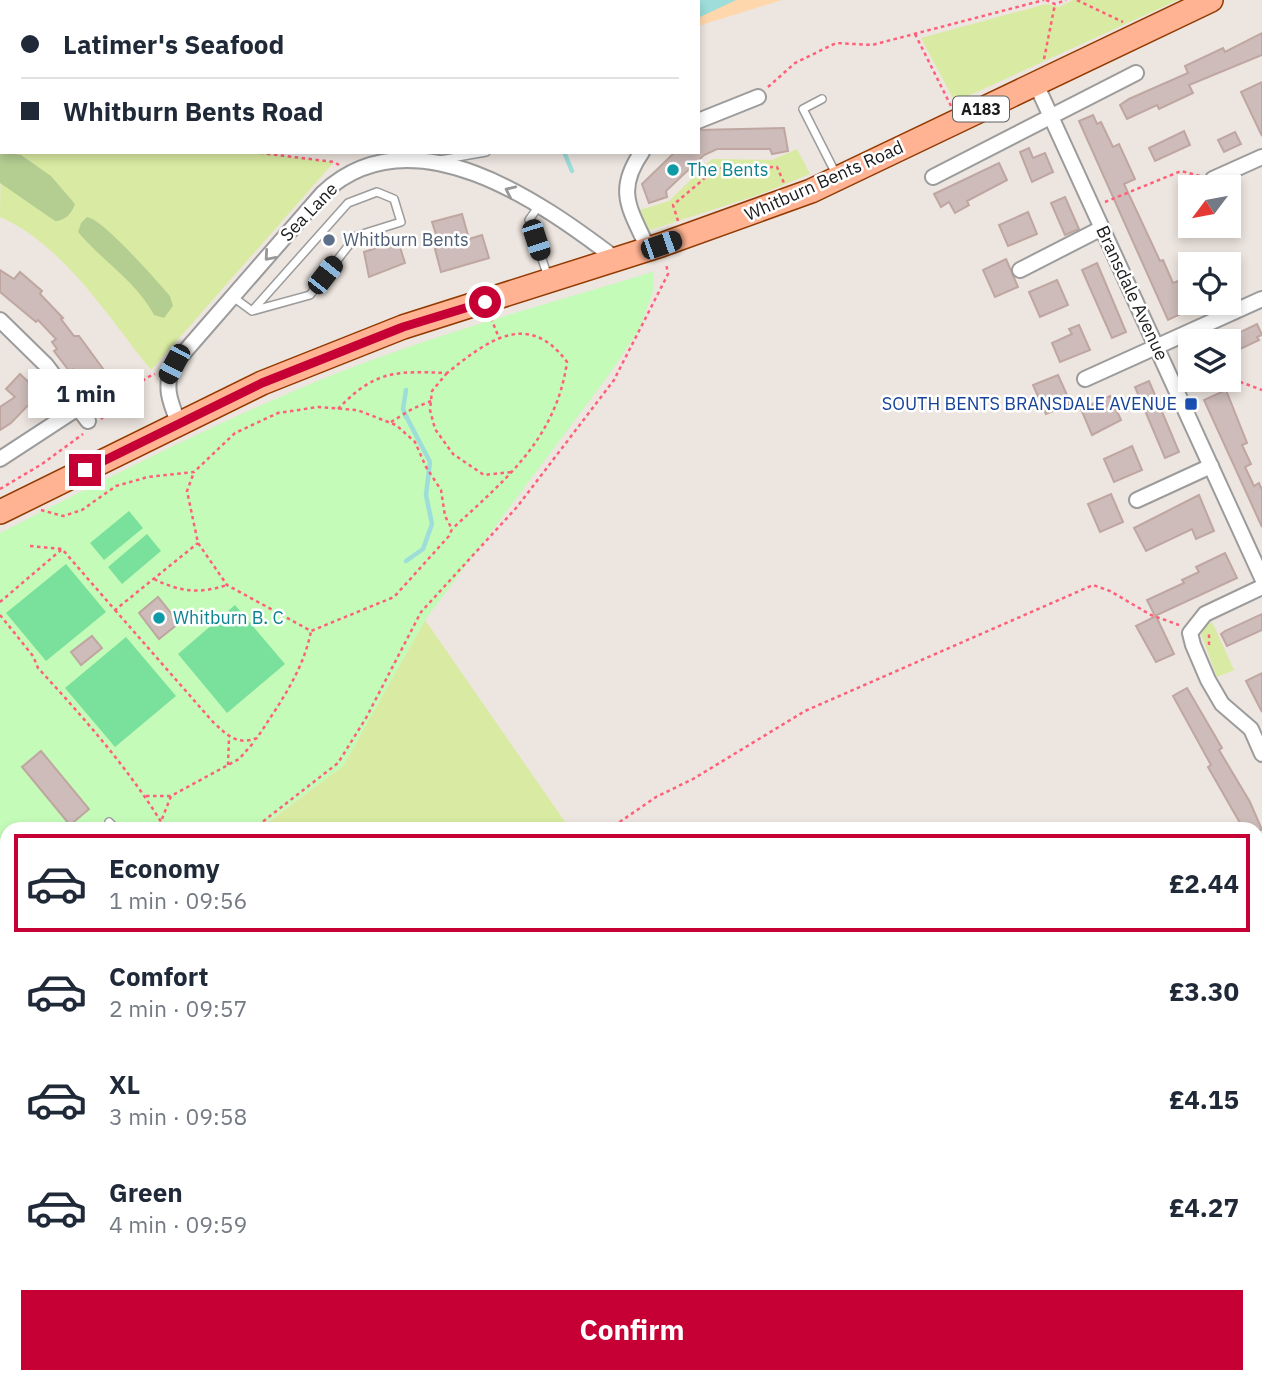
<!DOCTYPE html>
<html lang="en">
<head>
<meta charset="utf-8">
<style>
	:root { --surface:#fff; --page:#f6f6f7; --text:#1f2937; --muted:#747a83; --line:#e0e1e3; --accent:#c60035 }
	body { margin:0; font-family:"IBM Plex Sans",sans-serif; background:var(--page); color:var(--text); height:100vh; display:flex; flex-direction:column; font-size:26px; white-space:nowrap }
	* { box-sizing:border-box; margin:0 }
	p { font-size:23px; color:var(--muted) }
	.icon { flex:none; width:38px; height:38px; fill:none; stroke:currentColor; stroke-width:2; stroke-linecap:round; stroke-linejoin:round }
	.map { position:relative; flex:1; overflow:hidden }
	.drawer { position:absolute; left:0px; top:822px; width:1264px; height:562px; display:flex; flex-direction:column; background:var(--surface); border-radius:21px 21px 0 0; box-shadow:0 4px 10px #0003 }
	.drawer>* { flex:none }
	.hud { position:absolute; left:0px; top:0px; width:700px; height:154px; box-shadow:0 4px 10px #0003; display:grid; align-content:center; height:154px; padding:0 21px; background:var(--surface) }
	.needle { width:46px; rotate:238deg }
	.fabs { position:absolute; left:1178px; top:175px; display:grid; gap:14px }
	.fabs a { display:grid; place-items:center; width:63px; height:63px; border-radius:0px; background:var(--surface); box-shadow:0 4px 10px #0003; font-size:35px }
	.end { position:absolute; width:32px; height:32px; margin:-16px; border:9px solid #c60035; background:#fff; box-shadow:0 0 0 4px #fff }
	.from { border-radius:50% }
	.bubble { position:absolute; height:49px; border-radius:0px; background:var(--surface); box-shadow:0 4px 10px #0003; font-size:23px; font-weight:700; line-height:49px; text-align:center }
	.car { position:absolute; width:21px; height:42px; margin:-21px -10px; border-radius:9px; box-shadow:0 0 5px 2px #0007; background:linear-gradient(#222 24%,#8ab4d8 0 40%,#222 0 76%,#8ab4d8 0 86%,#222 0) }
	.hud b { display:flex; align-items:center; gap:24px; height:66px; font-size:26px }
	.hud b+b { border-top:2px solid var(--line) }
	.hud i { width:18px; height:18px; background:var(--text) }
	ul { padding:12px 0 0; list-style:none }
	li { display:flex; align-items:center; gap:21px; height:98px; margin:0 14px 10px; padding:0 7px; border:4px solid transparent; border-radius:0px }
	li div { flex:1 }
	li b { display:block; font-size:26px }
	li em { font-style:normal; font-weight:700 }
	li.selected { border-color:var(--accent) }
	li>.icon { width:63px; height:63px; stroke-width:1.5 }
	.primary-button { display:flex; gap:14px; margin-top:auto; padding:14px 21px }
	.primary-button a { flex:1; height:80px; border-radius:0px; background:var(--accent); color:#fff; font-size:28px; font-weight:700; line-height:80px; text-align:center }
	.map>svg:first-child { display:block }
</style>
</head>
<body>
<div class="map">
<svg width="1262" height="1384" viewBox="0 0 1262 1384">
	<rect width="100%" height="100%" fill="#ede5df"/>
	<g fill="#d9eba2">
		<path d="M1073 0H1178L955 102 921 38 1046 4 1059 7Z"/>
		<path d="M2 93V152H253L334 162 151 370C108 317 64 245 0 217Z"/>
		<path d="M797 149 810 174 758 195 647 231 637 211 669 201 712 159 772 160Z"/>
		<path d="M425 620 570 829 258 830 343 766Z"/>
		<path d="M1212 622 1234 670 1217 677 1201 634 1205 625Z"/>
	</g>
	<g fill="#b4ce92">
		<path d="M0 151 21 155 51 176 75 204C72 213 65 221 55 221L0 183Z"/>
		<path d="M87 217C103 219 157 281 170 296L173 306 164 318 154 315C136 281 102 261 78 232L81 223Z"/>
	</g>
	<path fill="#ffd7ac" d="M32 0H782L698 26V2Z"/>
	<path fill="#c5fbb8" d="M653 272V291L639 330 608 376 425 620 343 766 258 829 7 830V875L0 879V533C110 477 220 420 335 374 439 333 547 304 653 272Z"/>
	<g fill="#79e19c">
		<path d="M129 511 143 528 104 560 90 543Z"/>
		<path d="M147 534 161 551 122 584 108 567Z"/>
		<path d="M66 564 106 612 46 661 6 613Z"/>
		<path d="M235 605 285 664 227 713 178 654Z"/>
		<path d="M126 637 176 696 115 747 65 688Z"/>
	</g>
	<path fill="#9dddda" d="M0 0H736L698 18V2H2V29Z"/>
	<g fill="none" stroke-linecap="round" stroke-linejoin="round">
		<g stroke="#9dddda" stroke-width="4.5">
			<path d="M564 152 572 171"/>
			<path d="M406 390 403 409 406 417"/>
			<path d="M406 416 430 462 426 495 432 524 423 549 406 561"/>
		</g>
	</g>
	<g fill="#cdbcb9" stroke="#bfa6a1" stroke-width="2">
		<path d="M1262 33V55L1189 85 1193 93 1159 109 1157 105 1127 119 1120 105 1129 99 1188 73 1185 66 1223 48 1225 52Z"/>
		<path d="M1262 82V136L1241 92Z"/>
		<path d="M1093 115 1097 124 1101 122 1113 147 1119 144 1135 179 1124 184 1160 261 1163 260 1173 283 1178 281 1191 309 1168 320 1079 121Z"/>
		<path d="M784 128 788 151 772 154 770 149H717L704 155 666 191 667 197 649 203 642 184 675 152H698V130Z"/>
		<path d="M1184 131 1190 145 1155 161 1149 148Z"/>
		<path d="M1235 132 1241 144 1224 152 1218 140Z"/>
		<path d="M1029 148 1033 158 1045 153 1053 172 1032 182 1020 152Z"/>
		<path d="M999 163 1007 180 967 201 969 205 955 213 949 202 941 207 934 194Z"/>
		<path d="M1065 197 1079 229 1065 235 1051 203Z"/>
		<path d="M1028 212 1037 234 1008 246 999 225Z"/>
		<path d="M462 214 469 239 482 235 489 258 441 272 435 249 440 247 432 222Z"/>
		<path d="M398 241 405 263 369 277 364 252Z"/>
		<path d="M1006 259 1018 287 995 297 983 270Z"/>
		<path d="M1097 263 1126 332 1112 338 1082 270Z"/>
		<path d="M0 270 14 279 20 272 42 291 40 294 63 318 61 319 74 336H79L120 392 103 403 92 387 88 389 73 369 70 372 54 351 57 349 52 342 56 339 38 320 36 322 0 292Z"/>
		<path d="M1057 280 1068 305 1040 317 1029 292Z"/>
		<path d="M1257 324 1262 335 1257 337 1259 340 1234 352 1228 338Z"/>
		<path d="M1079 325 1090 350 1060 362 1052 343 1072 334 1069 329Z"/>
		<path d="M20 374 40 393 11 423 0 430V407L15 397 6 389Z"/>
		<path d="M1058 375 1071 404 1046 414 1033 385Z"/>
		<path d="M1149 381 1179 452 1165 458 1135 387Z"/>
		<path d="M1226 390 1247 443 1242 445 1251 464 1245 467 1254 486 1259 483 1262 490V527L1204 400Z"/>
		<path d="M1110 396 1121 420 1092 435 1081 409Z"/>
		<path d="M1132 446 1142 470 1114 482 1104 459Z"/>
		<path d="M1111 494 1123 522 1100 532 1088 504Z"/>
		<path d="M1199 495 1214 531 1196 539 1192 529 1146 551 1134 528Z"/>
		<path d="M1225 553 1237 578 1155 616 1147 600 1184 583 1182 580 1199 572 1196 567Z"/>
		<path d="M158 597 179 623 159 639 139 613Z"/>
		<path d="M1262 614V630L1227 646 1221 634 1225 631Z"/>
		<path d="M1156 616 1174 654 1156 662 1136 626Z"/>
		<path d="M92 636 102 648 81 665 71 652Z"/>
		<path d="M1262 673V712L1246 681Z"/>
		<path d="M1187 688 1222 748 1219 750 1250 802 1262 830H1244L1208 767 1211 765 1173 696Z"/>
		<path d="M41 751 89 809 70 825 22 767Z"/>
	</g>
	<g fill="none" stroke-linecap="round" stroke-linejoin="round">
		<g stroke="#9c9c9c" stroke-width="10">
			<g id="service">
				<path d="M822 99 803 109 836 174"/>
				<path d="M440 160 486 152"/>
				<path d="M540 204 529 220 548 277"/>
				<path d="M233 297 252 311 310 295 356 236 401 222 394 199 377 192 348 203 252 311"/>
				<path d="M109 822 117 830"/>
			</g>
		</g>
		<g stroke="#9c9c9c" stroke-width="18">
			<g id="minor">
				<path d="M1036 84 1262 578"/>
				<path d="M698 121 758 97"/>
				<path d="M642 152C614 192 631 210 648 249"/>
				<path d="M933 177 1136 73"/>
				<path d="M1213 179 1262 157"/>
				<path d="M1020 270 1102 228"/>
				<path d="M0 320 46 365 88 421"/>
				<path d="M1085 379 1262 299"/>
				<path d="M179 424C170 402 163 386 174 364L323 193C412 110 541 202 616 259"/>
				<path d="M0 459 78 408"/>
				<path d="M1137 500 1211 466"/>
				<path d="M1262 587 1205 614 1190 633 1193 645 1208 680 1222 704 1251 729 1262 754"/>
				<path d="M0 1052 7 1047"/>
				<path d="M0 1218 7 1223"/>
				<path d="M155 1377 159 1384"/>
				<path d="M286 1384 292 1377"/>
			</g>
		</g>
		<g stroke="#9c9c9c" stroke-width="23">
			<path id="tertiary" d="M0 1382 7 1377"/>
		</g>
		<g stroke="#736001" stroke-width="24">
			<g id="secondary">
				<path d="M0 1304 7 1310"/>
				<path d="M89 1377 98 1384"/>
			</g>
		</g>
		<g stroke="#923a00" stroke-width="26">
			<path id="primary" d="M0 512 262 383 403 327 661 245 811 191 1211 0"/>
		</g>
		<g stroke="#ff5f79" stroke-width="2.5" stroke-dasharray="3.5 3.5" stroke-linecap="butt">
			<path d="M1046 0 1055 4 1066 0"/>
			<path d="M1077 0 1123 22"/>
			<path d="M915 34 951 106"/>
			<path d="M1044 59 1055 4"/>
			<path d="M768 87 795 63 836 43 872 45 1044 0"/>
			<path d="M0 94 2 93"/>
			<path d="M253 152 334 162 339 165"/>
			<path d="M1105 202 1181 171 1200 176"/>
			<path d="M678 221 673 205 712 172 722 168 777 167 784 183"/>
			<path d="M491 318 499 338"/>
			<path d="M1228 366 1235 380 1262 390"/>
			<path d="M447 373 432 391 430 410 435 429 453 454 484 475 512 472"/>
			<path d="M338 409C375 370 396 371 447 373 487 341 528 309 567 362 556 439 506 479 452 529"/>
			<path d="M101 419 146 378 155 374"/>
			<path d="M391 422 412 409 431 401"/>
			<path d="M0 489 42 464 83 434"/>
			<path d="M41 510 63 516 82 510 116 486 148 477 194 472 235 433 278 413 318 407 357 410 396 425 415 442 426 467 441 490 445 516 452 529 449 536 394 597 311 631 227 585 198 543 187 491 194 472"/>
			<path d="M30 546 62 549 115 610 198 543"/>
			<path d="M154 579C180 592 200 594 227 585"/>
			<path d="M0 602 61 550"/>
			<path d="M115 610 213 722C227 735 237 746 257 738 279 704 303 672 311 631"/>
			<path d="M0 615 33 656 38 668C84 718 131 771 166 830"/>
			<path d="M1209 645V631"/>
			<path d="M228 765 229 738"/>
			<path d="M146 796H171"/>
			<path d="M162 819 171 796 239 759 255 741"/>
			<path d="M252 830 338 763 366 718 421 612 517 507 614 380 668 274 666 263"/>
			<path d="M608 830 656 797 693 779 805 711 1093 585 1110 591 1151 615 1179 625"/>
			<path d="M394 1377 398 1384"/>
			<path d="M413 1384 425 1377"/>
		</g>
		<use href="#service" stroke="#fff" stroke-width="7"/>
		<use href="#minor" stroke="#fff" stroke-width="14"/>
		<use href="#tertiary" stroke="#fff" stroke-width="19"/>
		<use href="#secondary" stroke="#fcebaf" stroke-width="21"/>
		<use href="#primary" stroke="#ffb393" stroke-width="23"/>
	</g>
	<defs><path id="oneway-chevron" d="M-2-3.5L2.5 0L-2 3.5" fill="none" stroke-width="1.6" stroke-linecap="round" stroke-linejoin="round" transform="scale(1.75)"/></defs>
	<g stroke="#989898">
		<use href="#oneway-chevron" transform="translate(510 191) rotate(-155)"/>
		<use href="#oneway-chevron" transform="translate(269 256) rotate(131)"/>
	</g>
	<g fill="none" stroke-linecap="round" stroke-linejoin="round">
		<path stroke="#c60035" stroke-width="9" d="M85 470 262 383 403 327 485 302"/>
	</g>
	<g fill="#0f9aa8" stroke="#fff" stroke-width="2.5">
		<circle cx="673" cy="170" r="7"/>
		<circle cx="159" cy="618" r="7"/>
	</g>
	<circle fill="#5c6f8a" stroke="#fff" stroke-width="2.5" cx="329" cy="240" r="7"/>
	<rect fill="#1a4fb4" stroke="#fff" stroke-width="2.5" x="1184" y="397" width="14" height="14" rx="3.5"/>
	<g text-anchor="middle" stroke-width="5" stroke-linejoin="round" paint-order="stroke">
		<rect fill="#fff" stroke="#5f5f5f" stroke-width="2" x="953" y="96.5" width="56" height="25" rx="5"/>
		<g font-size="16" font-weight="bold" fill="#1b1b1b">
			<text x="981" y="115">A183</text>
		</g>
		<g font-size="18" fill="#0d838f" stroke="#fff" text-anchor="start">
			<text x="687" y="176">The Bents</text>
			<text x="173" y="624">Whitburn B. C</text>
		</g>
		<g font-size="18" fill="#1b1b1b" stroke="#fff">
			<text transform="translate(824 181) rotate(-24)" y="6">Whitburn Bents Road</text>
			<text transform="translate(309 212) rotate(-46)" y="6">Sea Lane</text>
			<text transform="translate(1132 293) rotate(65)" y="6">Bransdale Avenue</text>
		</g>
		<g font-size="18" fill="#4e5e75" stroke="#fff" text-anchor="start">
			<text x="343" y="246">Whitburn Bents</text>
		</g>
		<g font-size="18" fill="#164399" stroke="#fff" text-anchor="end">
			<text x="1177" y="410">SOUTH BENTS BRANSDALE AVENUE</text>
		</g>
	</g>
</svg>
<div class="fabs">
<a><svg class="needle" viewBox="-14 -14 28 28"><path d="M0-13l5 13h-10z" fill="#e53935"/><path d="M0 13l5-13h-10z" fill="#747a83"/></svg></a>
<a><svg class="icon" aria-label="locate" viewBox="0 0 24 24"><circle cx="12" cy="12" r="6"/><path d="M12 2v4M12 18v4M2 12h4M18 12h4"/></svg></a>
<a><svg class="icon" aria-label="layers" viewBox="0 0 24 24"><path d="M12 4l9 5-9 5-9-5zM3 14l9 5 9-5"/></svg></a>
</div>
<i class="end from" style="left:485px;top:302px"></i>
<i class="end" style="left:85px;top:470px"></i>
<div class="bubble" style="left:28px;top:369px;width:116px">1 min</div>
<i class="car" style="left:536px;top:240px;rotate:162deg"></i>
<i class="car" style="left:661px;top:245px;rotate:71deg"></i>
<i class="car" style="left:325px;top:275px;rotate:38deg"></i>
<i class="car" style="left:174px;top:364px;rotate:208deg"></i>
<div class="hud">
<b><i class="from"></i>Latimer's Seafood</b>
<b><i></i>Whitburn Bents Road</b>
</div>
<section class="drawer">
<ul>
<li class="selected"><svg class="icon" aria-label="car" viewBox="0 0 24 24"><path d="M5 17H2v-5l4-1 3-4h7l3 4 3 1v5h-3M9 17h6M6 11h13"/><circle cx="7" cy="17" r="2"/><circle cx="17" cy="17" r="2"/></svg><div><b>Economy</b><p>1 min · 09:56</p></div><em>£2.44</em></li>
<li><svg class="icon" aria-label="car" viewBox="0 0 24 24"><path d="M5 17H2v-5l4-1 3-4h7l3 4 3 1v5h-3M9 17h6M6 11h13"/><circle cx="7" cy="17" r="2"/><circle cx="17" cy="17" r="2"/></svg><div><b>Comfort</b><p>2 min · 09:57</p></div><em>£3.30</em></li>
<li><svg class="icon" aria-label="car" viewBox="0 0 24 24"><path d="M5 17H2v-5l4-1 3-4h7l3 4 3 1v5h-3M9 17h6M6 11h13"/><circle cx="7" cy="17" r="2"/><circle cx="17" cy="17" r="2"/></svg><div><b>XL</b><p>3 min · 09:58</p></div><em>£4.15</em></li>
<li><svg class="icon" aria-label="car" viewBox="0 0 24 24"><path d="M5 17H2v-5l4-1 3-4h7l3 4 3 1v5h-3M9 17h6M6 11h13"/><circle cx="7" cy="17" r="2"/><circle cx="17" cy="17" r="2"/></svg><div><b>Green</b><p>4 min · 09:59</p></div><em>£4.27</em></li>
</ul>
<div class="primary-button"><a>Confirm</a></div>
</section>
</div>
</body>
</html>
